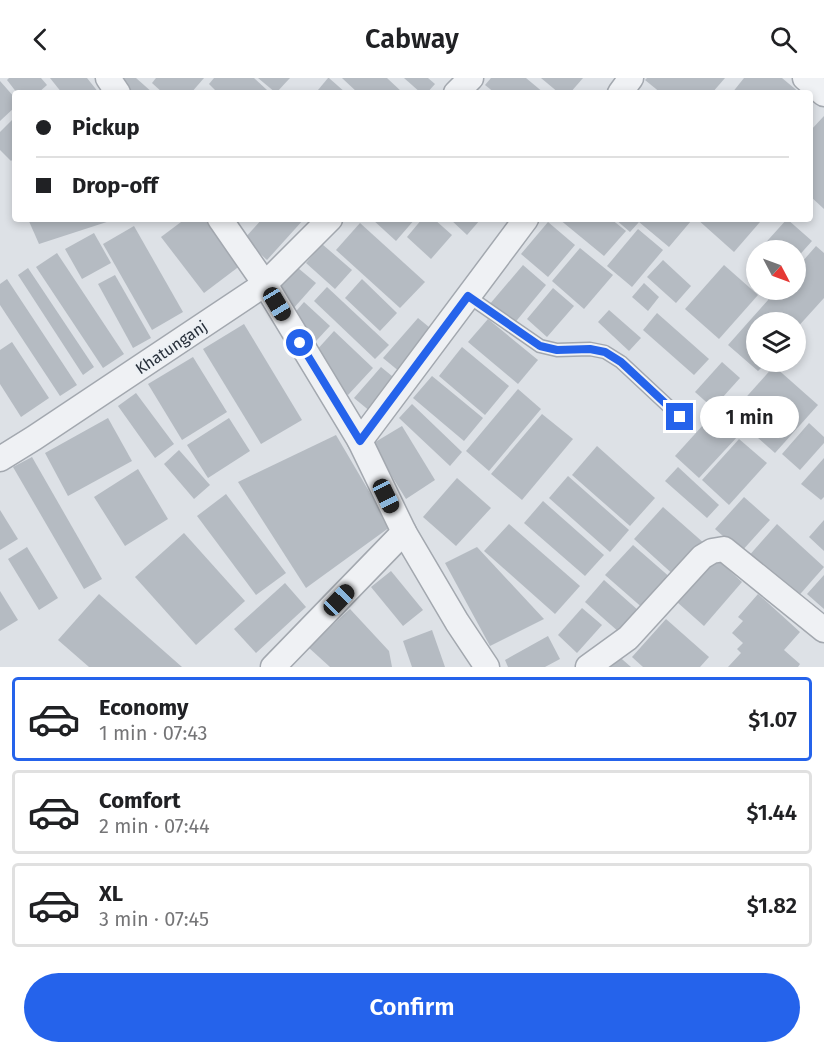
<!DOCTYPE html>
<html lang="en">
<head>
<meta charset="utf-8">
<style>
	:root { --surface:#fff; --page:#f6f6f6; --text:#202124; --muted:#757577; --line:#e0e0e0; --accent:#2563eb }
	body { margin:0; font-family:"Fira Sans",sans-serif; background:var(--page); color:var(--text); height:100vh; display:flex; flex-direction:column; font-size:22px; white-space:nowrap }
	* { box-sizing:border-box; margin:0 }
	p { font-size:20px; color:var(--muted) }
	.icon { flex:none; width:33px; height:33px; fill:none; stroke:currentColor; stroke-width:2; stroke-linecap:round; stroke-linejoin:round }
	.map { position:relative; height:589px; overflow:hidden }
	.sheet { display:flex; flex-direction:column; background:var(--surface); flex:1 }
	.sheet>* { flex:none }
	.banner { position:absolute; left:12px; top:12px; width:801px; height:132px; border-radius:6px; box-shadow:0 3px 9px #0003; display:grid; align-content:center; height:132px; padding:0 24px; background:var(--surface) }
	.needle { width:39px; rotate:131deg }
	.fabs { position:absolute; left:746px; top:162px; display:grid; gap:12px }
	.fabs a { display:grid; place-items:center; width:60px; height:60px; border-radius:50%; background:var(--surface); box-shadow:0 3px 9px #0003; font-size:30px }
	.end { position:absolute; width:27px; height:27px; margin:-14px; border:8px solid #2563eb; background:#fff; box-shadow:0 0 0 3px #fff }
	.from { border-radius:50% }
	.bubble { position:absolute; height:42px; border-radius:21px; background:var(--surface); box-shadow:0 3px 9px #0003; font-size:20px; font-weight:600; line-height:42px; text-align:center }
	.car { position:absolute; width:18px; height:36px; margin:-18px -9px; border-radius:8px; box-shadow:0 0 4px 2px #0007; background:linear-gradient(#222 24%,#8ab4d8 0 40%,#222 0 76%,#8ab4d8 0 86%,#222 0) }
	.banner b { display:flex; align-items:center; gap:21px; height:57px; font-size:22px }
	.banner b+b { border-top:2px solid var(--line) }
	.banner i { width:15px; height:15px; background:var(--text) }
	ul { padding:10px 0 0; list-style:none }
	li { display:flex; align-items:center; gap:18px; height:84px; margin:0 12px 9px; padding:0 12px; border:3px solid var(--line); border-radius:6px }
	li div { flex:1 }
	li b { display:block; font-size:22px }
	li em { font-style:normal; font-weight:600 }
	li.current { border-color:var(--accent) }
	li>.icon { width:54px; height:54px; stroke-width:1.5 }
	.action { display:flex; gap:12px; margin-top:auto; padding:12px 24px }
	.action a { flex:1; height:69px; border-radius:36px; background:var(--accent); color:#fff; font-size:24px; font-weight:600; line-height:69px; text-align:center }
	header { display:flex; justify-content:space-between; align-items:center; height:78px; padding:0 24px; background:var(--surface); font-size:27px; font-weight:600 }
	.map>svg:first-child { display:block }
</style>
</head>
<body>
<header><svg class="icon" aria-label="back" viewBox="0 0 24 24"><path d="M15 5l-7 7 7 7"/></svg>Cabway<svg class="icon" aria-label="search" viewBox="0 0 24 24"><circle cx="10" cy="10" r="6"/><path d="M15 15l6 6"/></svg></header>
<div class="map">
<svg width="824" height="589" viewBox="0 0 824 589">
	<rect width="100%" height="100%" fill="#dde1e6"/>
	<g fill="#b5bbc2">
		<path d="M9 0H41L47 7 38 15H17L7 2Z"/>
		<path d="M50 0H87L99 15H62Z"/>
		<path d="M124 0H136L153 15H120L115 10Z"/>
		<path d="M156 0H204L191 15H163L152 5Z"/>
		<path d="M214 0H254L267 12 265 15H218L209 6Z"/>
		<path d="M258 0H290L276 15Z"/>
		<path d="M328 0H329L346 15H321L318 12Z"/>
		<path d="M342 0H387L403 15H358Z"/>
		<path d="M404 0H428L435 6 427 15H421Z"/>
		<path d="M491 0H526L544 15H495L485 7Z"/>
		<path d="M541 0H583L570 15H559Z"/>
		<path d="M647 0H725L712 15H661L645 2Z"/>
		<path d="M744 0H782L800 15H732Z"/>
		<path d="M0 3 15 20V29L0 43Z"/>
		<path d="M824 38V131L810 118V53Z"/>
		<path d="M15 39V79L11 83 0 72V54Z"/>
		<path d="M28 141H116L39 166Z"/>
		<path d="M185 141H212L245 184 204 215 161 159Z"/>
		<path d="M262 141H304L267 182 244 161Z"/>
		<path d="M372 141H415L396 163Z"/>
		<path d="M422 141H434L452 157 431 181 407 159Z"/>
		<path d="M450 141H479L480 142 467 157Z"/>
		<path d="M559 141H611L626 153 604 178Z"/>
		<path d="M615 141H688L691 143 669 169 639 144 630 154Z"/>
		<path d="M697 141H756L760 144 734 174Z"/>
		<path d="M787 141 812 163 795 182V172H759Z"/>
		<path d="M548 144 575 167 548 199 521 176Z"/>
		<path d="M360 145 425 204 400 230 336 172Z"/>
		<path d="M134 148 183 234 152 252 103 166Z"/>
		<path d="M638 151 663 172 632 209 607 188Z"/>
		<path d="M94 155 111 185 82 201 65 171Z"/>
		<path d="M322 166 352 192 335 211 306 185Z"/>
		<path d="M816 168 824 175V220L795 252V244H756V284H767L758 293 728 267 777 212H795V192Z"/>
		<path d="M580 170 613 197 584 231 552 203Z"/>
		<path d="M57 175 124 276 103 290 36 189Z"/>
		<path d="M663 182 691 208 676 225 647 199Z"/>
		<path d="M523 187 546 207 513 247 489 227Z"/>
		<path d="M724 187 758 217 719 261 685 231Z"/>
		<path d="M28 190 94 289 83 297 18 197Z"/>
		<path d="M298 190 316 205 292 232 274 216Z"/>
		<path d="M115 197 151 260 133 270 98 206Z"/>
		<path d="M7 201 77 307 60 318 0 227V206Z"/>
		<path d="M362 201 397 235 380 253 345 220Z"/>
		<path d="M644 205 659 219 648 233 632 219Z"/>
		<path d="M327 209 389 267 375 281 314 223Z"/>
		<path d="M553 210 574 228 547 259 527 241Z"/>
		<path d="M304 224 330 248 316 263 291 239Z"/>
		<path d="M609 232 641 260 629 273 598 244Z"/>
		<path d="M657 235 709 281 694 297 643 252Z"/>
		<path d="M418 240 435 254 400 294 383 280Z"/>
		<path d="M488 241 538 282 518 306 468 264Z"/>
		<path d="M244 246 302 342 261 366 203 271Z"/>
		<path d="M334 253 373 290 348 317 315 274Z"/>
		<path d="M12 264 49 320 21 339 0 306V272Z"/>
		<path d="M462 269 509 308 485 337 439 298Z"/>
		<path d="M193 279 227 334 182 362 148 306Z"/>
		<path d="M722 284 740 300 713 330 695 314Z"/>
		<path d="M774 288 818 327 775 375 731 336Z"/>
		<path d="M381 289 398 303 371 334 354 320Z"/>
		<path d="M432 298 483 340 464 363 413 320Z"/>
		<path d="M518 311 541 331 489 393 466 373Z"/>
		<path d="M136 315 174 366 155 380 118 328Z"/>
		<path d="M412 326 462 374 450 388 399 340Z"/>
		<path d="M542 336 573 361 522 422 491 396Z"/>
		<path d="M713 336 738 358 699 400 675 378Z"/>
		<path d="M108 340 132 383 68 418 45 375Z"/>
		<path d="M229 340 250 373 208 400 187 367Z"/>
		<path d="M809 345 824 359V365L800 392 782 376Z"/>
		<path d="M402 348 435 402 406 421 372 366Z"/>
		<path d="M336 357 390 449 306 510 238 404Z"/>
		<path d="M739 361 767 385 729 427 702 402Z"/>
		<path d="M597 368 655 420 630 448 572 397Z"/>
		<path d="M179 372 210 407 194 421 164 386Z"/>
		<path d="M32 379 102 501 84 511 13 389Z"/>
		<path d="M824 380V419L821 422 801 406Z"/>
		<path d="M678 389 719 427 707 440 665 403Z"/>
		<path d="M138 391 168 441 125 468 94 419Z"/>
		<path d="M568 398 629 452 610 474 549 420Z"/>
		<path d="M457 400 491 430 456 468 423 439Z"/>
		<path d="M226 416 286 495 256 517 197 438Z"/>
		<path d="M744 419 770 442 741 474 715 451Z"/>
		<path d="M543 423 604 477 585 498 524 445Z"/>
		<path d="M663 429 705 466 676 499 634 461Z"/>
		<path d="M0 432 18 461 0 472Z"/>
		<path d="M824 442V473L809 459Z"/>
		<path d="M509 446 580 508 555 536 484 473Z"/>
		<path d="M777 446 824 489 795 522 747 480Z"/>
		<path d="M184 455 245 523 196 567 135 499Z"/>
		<path d="M633 467 672 501 645 532 605 497Z"/>
		<path d="M27 469 58 520 39 532 8 481Z"/>
		<path d="M477 469 544 541 490 568 445 485Z"/>
		<path d="M716 480 742 504 704 548 677 524Z"/>
		<path d="M391 493 423 532 403 548 371 509Z"/>
		<path d="M824 497V531L807 516Z"/>
		<path d="M604 502 639 533 620 555 585 524Z"/>
		<path d="M285 505 306 529 256 575 234 551Z"/>
		<path d="M0 513 18 542 0 553Z"/>
		<path d="M99 516 182 589H89L58 562Z"/>
		<path d="M758 516 800 554 784 572 800 586 798 589H728L741 575 737 571 743 565 732 555 743 543 738 539Z"/>
		<path d="M582 530 602 547 577 575 558 557Z"/>
		<path d="M350 531 389 573 392 589H330L308 569Z"/>
		<path d="M666 541 709 579 700 589H643L632 579Z"/>
		<path d="M432 552 445 589H412L403 563Z"/>
		<path d="M548 558 560 581 545 589H508L505 582Z"/>
		<path d="M615 575 631 589H603Z"/>
	</g>
	<g fill="none" stroke-linecap="round" stroke-linejoin="round">
		<g stroke="#a3a8af" stroke-width="15">
			<path id="lane" d="M468 218 540 268 557 272 590 271 605 274 621 284 680 339"/>
		</g>
		<g stroke="#a3a8af" stroke-width="27">
			<g id="street">
				<path d="M108 0 118 15"/>
				<path d="M805 0 824 16"/>
				<path d="M456 15 471 0"/>
				<path d="M620 15 631 0"/>
				<path d="M220 141 265 206 360 363 404 454 457 544 487 589"/>
				<path d="M360 363 526 141"/>
				<path d="M0 381 34 360 265 206 330 141"/>
				<path d="M273 589 404 454"/>
				<path d="M588 589 628 560 702 479 712 473 724 471 824 552"/>
			</g>
		</g>
		<use href="#lane" stroke="#eff1f4" stroke-width="12"/>
		<use href="#street" stroke="#eff1f4" stroke-width="24"/>
	</g>
	<g fill="none" stroke-linecap="round" stroke-linejoin="round">
		<path stroke="#2563eb" stroke-width="8" d="M300 265 360 363 468 218 540 268 557 272 590 271 605 274 621 284 680 339"/>
	</g>
	<g text-anchor="middle" stroke-width="4.5" stroke-linejoin="round" paint-order="stroke">
		<g font-size="16" fill="#28303b" stroke="#ecf0f4">
			<text transform="translate(171 269) rotate(-34)" y="6">Khatunganj</text>
		</g>
	</g>
</svg>
<div class="fabs">
<a><svg class="needle" viewBox="-14 -14 28 28"><path d="M0-13l5 13h-10z" fill="#e53935"/><path d="M0 13l5-13h-10z" fill="#757577"/></svg></a>
<a><svg class="icon" aria-label="layers" viewBox="0 0 24 24"><path d="M12 4l9 5-9 5-9-5zM3 14l9 5 9-5"/></svg></a>
</div>
<i class="end from" style="left:300px;top:265px"></i>
<i class="end" style="left:680px;top:339px"></i>
<div class="bubble" style="left:700px;top:318px;width:99px">1 min</div>
<i class="car" style="left:277px;top:226px;rotate:149deg"></i>
<i class="car" style="left:386px;top:418px;rotate:154deg"></i>
<i class="car" style="left:339px;top:522px;rotate:44deg"></i>
<div class="banner">
<b><i class="from"></i>Pickup</b>
<b><i></i>Drop-off</b>
</div>
</div>
<section class="sheet">
<ul>
<li class="current"><svg class="icon" aria-label="car" viewBox="0 0 24 24"><path d="M5 17H2v-5l4-1 3-4h7l3 4 3 1v5h-3M9 17h6M6 11h13"/><circle cx="7" cy="17" r="2"/><circle cx="17" cy="17" r="2"/></svg><div><b>Economy</b><p>1 min · 07:43</p></div><em>$1.07</em></li>
<li><svg class="icon" aria-label="car" viewBox="0 0 24 24"><path d="M5 17H2v-5l4-1 3-4h7l3 4 3 1v5h-3M9 17h6M6 11h13"/><circle cx="7" cy="17" r="2"/><circle cx="17" cy="17" r="2"/></svg><div><b>Comfort</b><p>2 min · 07:44</p></div><em>$1.44</em></li>
<li><svg class="icon" aria-label="car" viewBox="0 0 24 24"><path d="M5 17H2v-5l4-1 3-4h7l3 4 3 1v5h-3M9 17h6M6 11h13"/><circle cx="7" cy="17" r="2"/><circle cx="17" cy="17" r="2"/></svg><div><b>XL</b><p>3 min · 07:45</p></div><em>$1.82</em></li>
</ul>
<div class="action"><a>Confirm</a></div>
</section>
</body>
</html>
